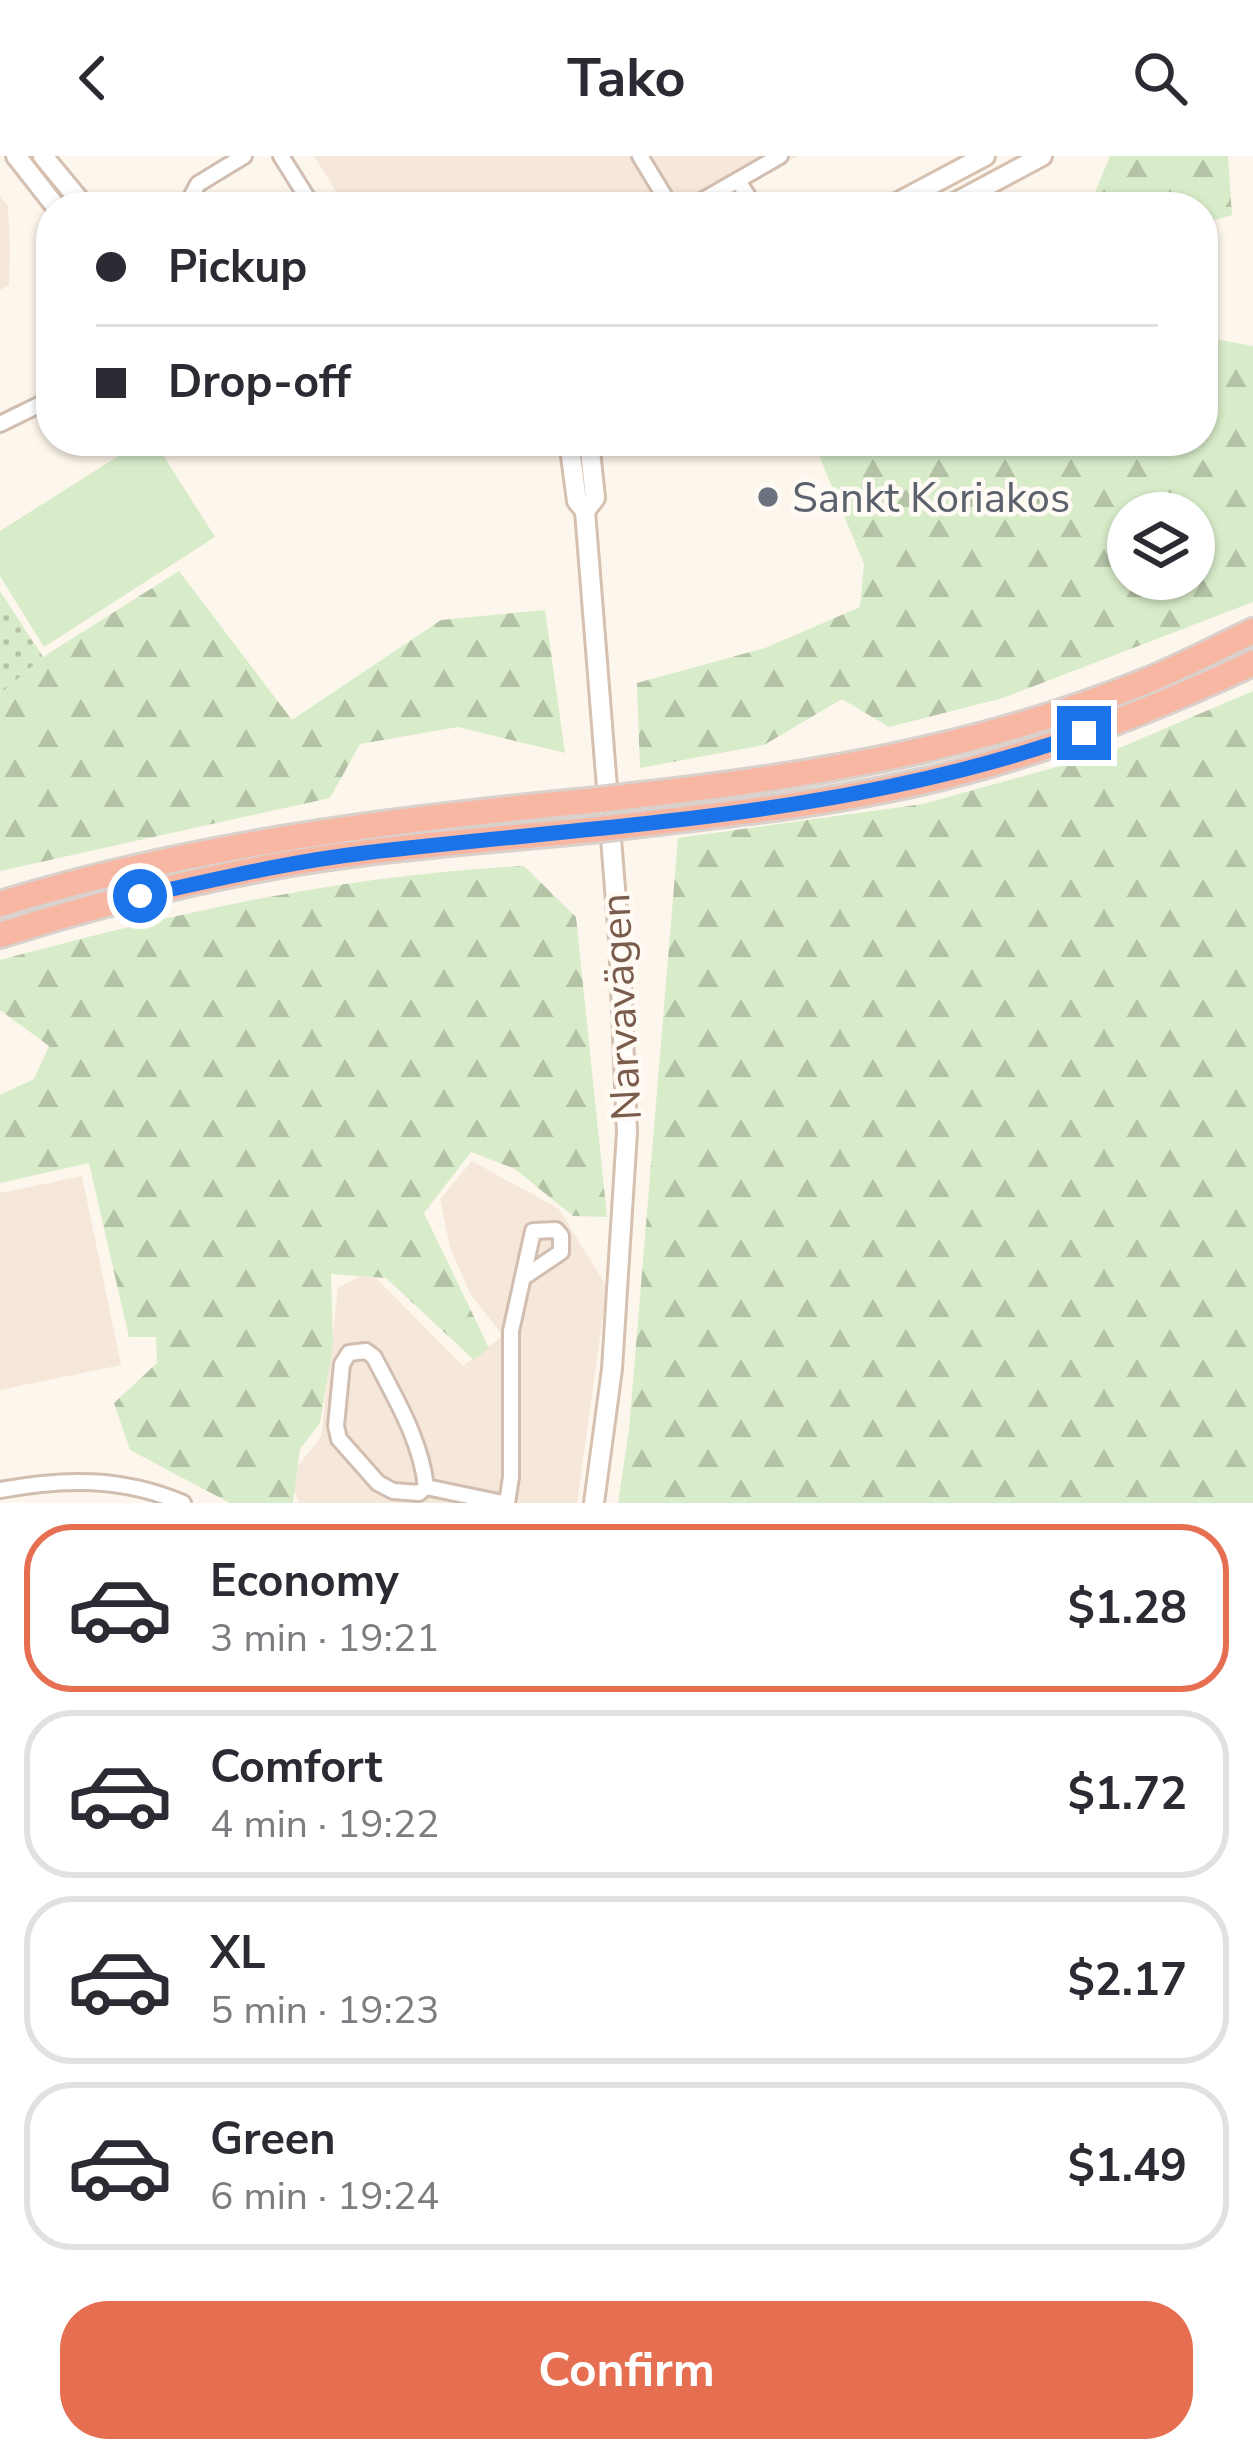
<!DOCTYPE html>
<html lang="en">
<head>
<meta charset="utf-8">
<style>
	:root { --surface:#fff; --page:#f7f7f7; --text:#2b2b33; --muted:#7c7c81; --line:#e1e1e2; --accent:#e76f51 }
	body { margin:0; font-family:"Nunito Sans",sans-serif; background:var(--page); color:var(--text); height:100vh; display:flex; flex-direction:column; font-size:45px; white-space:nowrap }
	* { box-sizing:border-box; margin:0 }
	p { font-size:39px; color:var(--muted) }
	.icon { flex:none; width:66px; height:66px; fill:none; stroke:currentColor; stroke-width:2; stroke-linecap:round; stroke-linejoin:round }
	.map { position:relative; height:1347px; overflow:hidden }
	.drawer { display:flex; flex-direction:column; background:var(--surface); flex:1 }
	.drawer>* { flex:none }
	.hud { position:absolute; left:36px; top:36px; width:1182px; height:264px; border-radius:48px; box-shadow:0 3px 9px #0004; display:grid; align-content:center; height:264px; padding:0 60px; background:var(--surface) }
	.fabs { position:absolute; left:1107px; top:336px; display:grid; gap:24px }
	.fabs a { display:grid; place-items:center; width:108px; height:108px; border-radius:50%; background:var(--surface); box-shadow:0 3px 9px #0004; font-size:60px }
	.end { position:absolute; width:54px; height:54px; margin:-27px; border:15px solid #1a73e8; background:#fff; box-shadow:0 0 0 6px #fff }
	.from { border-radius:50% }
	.hud b { display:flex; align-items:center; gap:42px; height:114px; font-size:45px }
	.hud b+b { border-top:3px solid var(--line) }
	.hud i { width:30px; height:30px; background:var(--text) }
	ul { padding:21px 0 0; list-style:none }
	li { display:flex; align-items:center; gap:36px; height:168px; margin:0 24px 18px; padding:0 36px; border:6px solid var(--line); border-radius:48px }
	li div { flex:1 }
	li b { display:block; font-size:45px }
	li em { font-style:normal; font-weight:700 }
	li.active { border-color:var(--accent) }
	li>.icon { width:108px; height:108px; stroke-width:1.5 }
	.action { display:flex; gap:24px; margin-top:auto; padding:24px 60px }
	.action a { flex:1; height:138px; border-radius:48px; background:var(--accent); color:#fff; font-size:48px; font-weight:700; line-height:138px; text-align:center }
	header { display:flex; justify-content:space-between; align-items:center; height:156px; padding:0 60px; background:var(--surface); font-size:54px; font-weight:700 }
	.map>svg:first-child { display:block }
</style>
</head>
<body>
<header><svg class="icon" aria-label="back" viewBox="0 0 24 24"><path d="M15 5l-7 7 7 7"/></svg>Tako<svg class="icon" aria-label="search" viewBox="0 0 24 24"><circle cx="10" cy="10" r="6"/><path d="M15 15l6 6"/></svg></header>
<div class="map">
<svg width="1253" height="1347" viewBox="0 0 1253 1347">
	<defs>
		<pattern id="grass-dots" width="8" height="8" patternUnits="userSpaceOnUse" patternTransform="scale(3)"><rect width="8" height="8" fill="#d8ecc9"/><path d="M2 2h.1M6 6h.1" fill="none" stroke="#b4c2a5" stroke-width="1.8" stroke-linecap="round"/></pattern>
		<pattern id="forest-firs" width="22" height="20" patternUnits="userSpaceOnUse" patternTransform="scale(3)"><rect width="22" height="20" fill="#d8ecc9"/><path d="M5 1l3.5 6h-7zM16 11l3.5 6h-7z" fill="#b4c2a5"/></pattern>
	</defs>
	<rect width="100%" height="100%" fill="#fdf6ec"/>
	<g fill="#f5e8da">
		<path d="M314 0H798L709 51H346Z"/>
		<path d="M0 40 8 50 10 95 9 129 0 134Z"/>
		<path d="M472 1005 559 1053 607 1131 577 1347H299L289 1321 321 1281 338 1132 369 1115 463 1210 503 1180 471 1139 450 1092 440 1043Z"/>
		<path d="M82 1020 121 1209 0 1234V1037Z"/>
	</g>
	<path fill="url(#grass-dots)" d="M0 435 43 501 0 538Z"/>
	<g fill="url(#forest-firs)" fill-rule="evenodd">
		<path d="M1110 0H1228L1232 59 1203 67V51H1089Z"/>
		<path d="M1203 181 1253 190V446L1003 542 889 571 842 543 764 589 640 612 637 527 765 492 860 451 864 408 813 285H1203ZM1194 357V423H1128V357Z"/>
		<path d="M179 415 292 564 441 464 545 454 565 597 458 571 360 588 330 642 0 715V538L43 501Z"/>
		<path d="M1253 535V1347H618L629 1274 678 682 923 648 1110 596Z"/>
		<path d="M524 710 576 761 607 1061 573 1060 515 1013 471 996 424 1057 489 1192 474 1204 386 1122 331 1118 333 1189 320 1267 300 1293 293 1347H230L130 1294 114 1247 157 1207 156 1181H129L89 1007 0 1027V939L34 923 49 890 0 854V804C173 757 344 719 524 710Z"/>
	</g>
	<path fill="#d8ecc9" d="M142 285H154L215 381 44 491 0 420V375Z"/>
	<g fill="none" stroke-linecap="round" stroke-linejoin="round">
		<g stroke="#d1beb0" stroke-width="20">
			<g id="minor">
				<path d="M281 0 313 51"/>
				<path d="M640 0 671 51"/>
				<path d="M738 25 755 51"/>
				<path d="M186 51 198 28 244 0"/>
				<path d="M691 51 780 0"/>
				<path d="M0 268 51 243"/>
				<path d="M426 1331C421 1284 395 1242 374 1201L366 1195 349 1197 342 1208 336 1270 339 1283 378 1327 393 1335 419 1337 426 1331 503 1347"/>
				<path d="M0 1334C64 1322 122 1321 183 1347"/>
				<path d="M507 1347 511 1321V1175L533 1075 556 1074 561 1080V1096L524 1121"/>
			</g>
		</g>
		<g stroke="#d6c0b0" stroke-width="24">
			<g id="secondary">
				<path d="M16 0 56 51"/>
				<path d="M43 0 85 51"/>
				<path d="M889 51 985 0"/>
				<path d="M947 51 1042 0"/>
				<path d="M569 285 577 345 585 355 619 783 627 976 612 1213 594 1347"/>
				<path d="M585 355 595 342 589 285"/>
			</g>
		</g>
		<g stroke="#dad1cd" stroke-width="30">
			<g id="motorway">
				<path d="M632 640C807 621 980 592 1144 526 1181 511 1217 492 1253 475"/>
				<path d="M633 669C728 658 822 648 916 627 1032 601 1145 558 1253 507"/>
				<path d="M0 748C195 688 396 663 599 644"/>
				<path d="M0 779C88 751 178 728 269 711 378 691 490 684 600 673"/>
			</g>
		</g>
		<use href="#minor" stroke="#fff" stroke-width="14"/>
		<use href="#secondary" stroke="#fff" stroke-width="18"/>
		<use href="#motorway" stroke="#f7b7a3" stroke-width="24"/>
		<g stroke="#dad1cd" stroke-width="30" stroke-linecap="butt">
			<g id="motorway-bridge">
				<path d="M599 644 632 640"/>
				<path d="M600 673 633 669"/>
			</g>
		</g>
		<use href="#motorway-bridge" stroke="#f7b7a3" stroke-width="24"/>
	</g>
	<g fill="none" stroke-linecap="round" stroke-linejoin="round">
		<path stroke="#1a73e8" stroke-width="15" d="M140 740C214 724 288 706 364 697 611 668 847 661 1084 577"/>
	</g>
	<circle fill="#6b7280" stroke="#fffaf3" stroke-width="4.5" cx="768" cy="341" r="12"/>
	<g text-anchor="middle" stroke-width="9" stroke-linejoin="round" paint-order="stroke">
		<g font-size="42" fill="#5b616d" stroke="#fffaf3" text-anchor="start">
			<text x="792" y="356">Sankt Koriakos</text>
		</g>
		<g font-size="42" fill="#7a5c4d" stroke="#fffaf3">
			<text transform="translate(620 851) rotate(-93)" y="15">Narvavägen</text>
		</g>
	</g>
</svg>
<div class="fabs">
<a><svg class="icon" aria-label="layers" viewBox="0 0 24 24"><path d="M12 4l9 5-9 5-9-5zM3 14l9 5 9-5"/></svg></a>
</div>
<i class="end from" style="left:140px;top:740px"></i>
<i class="end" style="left:1084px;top:577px"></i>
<div class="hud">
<b><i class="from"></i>Pickup</b>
<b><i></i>Drop-off</b>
</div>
</div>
<section class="drawer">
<ul>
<li class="active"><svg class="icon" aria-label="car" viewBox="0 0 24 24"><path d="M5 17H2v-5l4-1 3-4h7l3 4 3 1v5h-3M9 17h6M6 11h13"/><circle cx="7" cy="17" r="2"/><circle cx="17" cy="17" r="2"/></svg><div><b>Economy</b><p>3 min · 19:21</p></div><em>$1.28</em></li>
<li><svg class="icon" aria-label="car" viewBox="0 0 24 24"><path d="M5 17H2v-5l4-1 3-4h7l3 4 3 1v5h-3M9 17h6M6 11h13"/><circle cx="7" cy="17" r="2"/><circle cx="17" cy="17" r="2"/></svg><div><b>Comfort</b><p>4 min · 19:22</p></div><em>$1.72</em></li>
<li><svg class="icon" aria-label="car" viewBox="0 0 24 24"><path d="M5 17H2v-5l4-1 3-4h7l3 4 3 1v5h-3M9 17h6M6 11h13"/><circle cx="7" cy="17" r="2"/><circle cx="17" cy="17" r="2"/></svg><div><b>XL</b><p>5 min · 19:23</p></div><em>$2.17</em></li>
<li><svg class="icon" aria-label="car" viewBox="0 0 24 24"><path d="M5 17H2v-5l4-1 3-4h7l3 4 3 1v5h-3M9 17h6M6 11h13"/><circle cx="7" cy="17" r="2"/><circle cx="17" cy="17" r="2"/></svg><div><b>Green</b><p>6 min · 19:24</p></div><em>$1.49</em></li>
</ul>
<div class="action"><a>Confirm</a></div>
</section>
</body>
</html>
